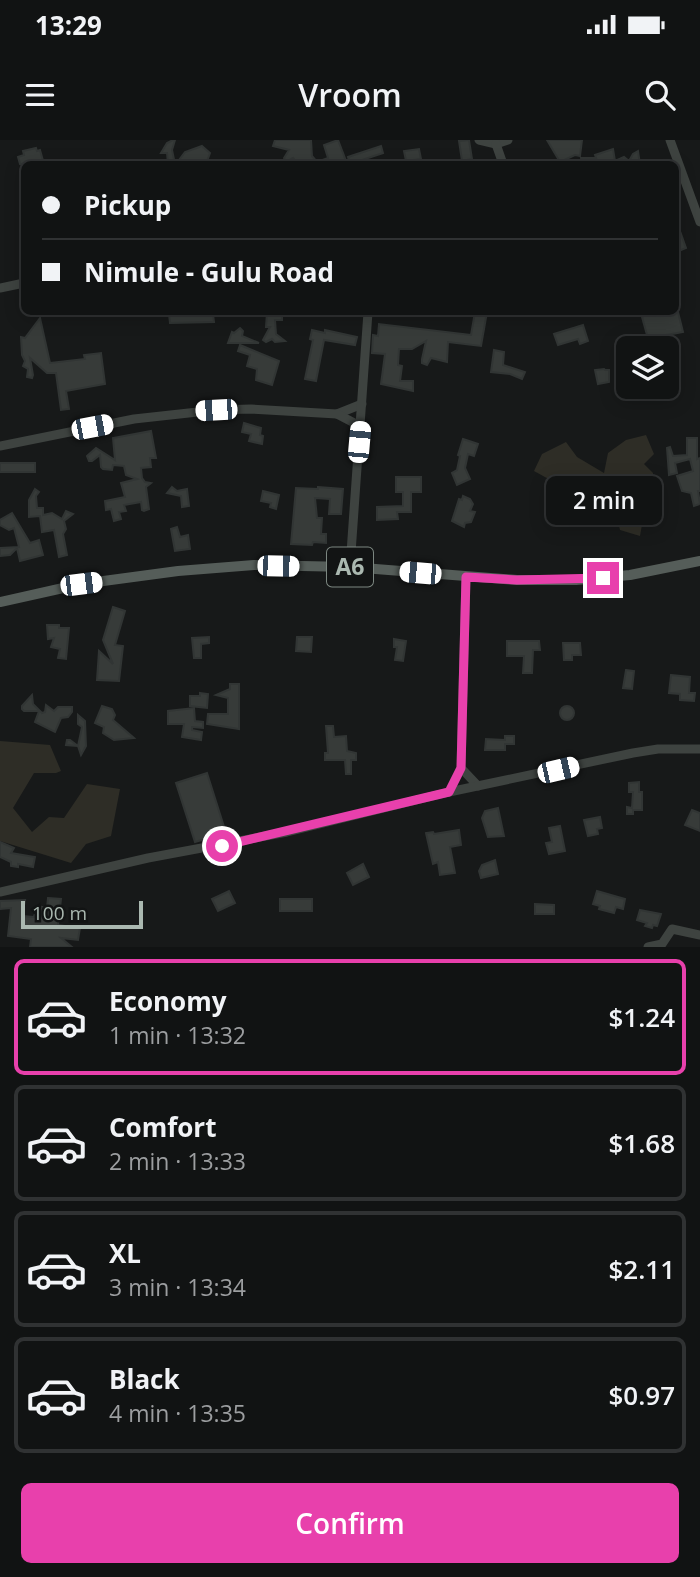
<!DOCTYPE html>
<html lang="en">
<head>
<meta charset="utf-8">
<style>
	:root { --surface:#111313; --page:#1a1c1c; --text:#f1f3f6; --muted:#9c9ea0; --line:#303233; --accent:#e840ac }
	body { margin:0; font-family:"Open Sans",sans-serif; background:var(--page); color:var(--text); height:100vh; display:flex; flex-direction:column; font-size:26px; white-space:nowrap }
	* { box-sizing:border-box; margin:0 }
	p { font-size:23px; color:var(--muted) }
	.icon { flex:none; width:38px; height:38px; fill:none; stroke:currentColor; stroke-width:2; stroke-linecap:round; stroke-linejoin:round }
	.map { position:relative; height:807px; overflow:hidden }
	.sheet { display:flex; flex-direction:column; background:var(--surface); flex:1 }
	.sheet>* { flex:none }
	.hud { position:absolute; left:21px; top:21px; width:658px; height:154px; border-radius:10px; box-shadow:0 4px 18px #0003,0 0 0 2px var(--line); display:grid; align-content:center; height:154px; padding:0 21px; background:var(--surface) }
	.tools { position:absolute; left:616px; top:196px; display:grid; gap:14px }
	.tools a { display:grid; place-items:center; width:63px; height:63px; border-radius:10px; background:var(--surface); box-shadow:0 4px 18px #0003,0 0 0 2px var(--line); font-size:35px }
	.scale { position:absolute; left:21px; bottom:18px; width:122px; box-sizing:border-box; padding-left:7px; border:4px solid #aab8b0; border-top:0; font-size:19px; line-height:24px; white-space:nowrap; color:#aab8b0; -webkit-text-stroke:5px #121414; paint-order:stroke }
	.end { position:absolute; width:32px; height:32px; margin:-16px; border:9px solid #e840ac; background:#fff; box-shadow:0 0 0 4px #fff }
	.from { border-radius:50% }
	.bubble { position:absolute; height:49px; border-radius:10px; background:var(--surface); box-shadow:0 4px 18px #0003,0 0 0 2px var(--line); font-size:23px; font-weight:600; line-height:49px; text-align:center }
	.car { position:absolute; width:21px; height:42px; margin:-21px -10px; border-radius:9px; box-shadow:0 0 5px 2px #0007; background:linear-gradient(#fff 24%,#345 0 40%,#fff 0 76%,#345 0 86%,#fff 0) }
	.hud b { display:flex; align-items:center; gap:24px; height:66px; font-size:26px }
	.hud b+b { border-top:2px solid var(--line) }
	.hud i { width:18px; height:18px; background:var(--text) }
	ul { padding:12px 0 0; list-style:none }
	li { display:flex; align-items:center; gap:21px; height:116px; margin:0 14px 10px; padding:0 7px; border:4px solid var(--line); border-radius:10px }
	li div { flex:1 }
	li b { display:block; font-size:26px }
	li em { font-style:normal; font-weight:600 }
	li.active { border-color:var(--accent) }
	li>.icon { width:63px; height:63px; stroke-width:1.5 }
	.button { display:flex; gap:14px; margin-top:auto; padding:14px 21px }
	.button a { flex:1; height:80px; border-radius:10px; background:var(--accent); color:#fff; font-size:28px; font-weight:600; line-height:80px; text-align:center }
	.status { display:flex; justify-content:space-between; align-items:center; height:49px; padding:0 35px; background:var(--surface); direction:ltr }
	.status svg { height:19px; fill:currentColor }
	header { display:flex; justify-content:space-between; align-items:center; height:91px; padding:0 21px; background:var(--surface); font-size:32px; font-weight:600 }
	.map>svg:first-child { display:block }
</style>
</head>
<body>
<div class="status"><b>13:29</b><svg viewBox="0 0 49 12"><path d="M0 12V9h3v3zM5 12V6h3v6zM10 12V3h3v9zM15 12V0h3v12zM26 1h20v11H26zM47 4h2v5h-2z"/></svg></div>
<header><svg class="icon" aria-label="menu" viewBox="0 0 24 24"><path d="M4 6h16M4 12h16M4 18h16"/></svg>Vroom<svg class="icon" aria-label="search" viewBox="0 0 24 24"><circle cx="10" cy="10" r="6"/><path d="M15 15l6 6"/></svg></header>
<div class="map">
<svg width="700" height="807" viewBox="0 0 700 807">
	<rect width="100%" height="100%" fill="#171919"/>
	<g fill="#2e2d26">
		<path d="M646 295 654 314 644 324 653 333 654 361 643 379 640 396 620 390 613 360 554 342 534 331 542 314 566 302 577 317 604 333 608 313 626 300Z"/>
		<path d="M0 601 50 605 61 631 56 633H34L13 668 32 692 49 677 64 678 87 644 120 649 111 696 86 704 71 723 0 701Z"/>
	</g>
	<g fill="#373b39" stroke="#313534" stroke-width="2">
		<path d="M173 0H175L172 10 175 24H168L167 13H161L167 3Z"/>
		<path d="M275 0H311L312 16 317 22 328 18 324 5 338 0 346 21 337 24H308L304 21 298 24 293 18 286 22 284 18 289 10 273 6Z"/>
		<path d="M469 0 472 19 462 21 459 1Z"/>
		<path d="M547 0H582L580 16 575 15 560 22Z"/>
		<path d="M202 6 210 13 206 24H176L185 12Z"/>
		<path d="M381 6 383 13 362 20 367 24H350L348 17Z"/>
		<path d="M36 8 37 11 40 10 44 24H20L18 17 24 15 23 11Z"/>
		<path d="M419 9 421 19 406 21 404 11Z"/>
		<path d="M613 9 615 21 624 17 629 21 633 14 638 11 640 24H584L582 23 581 18H596L595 15Z"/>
		<path d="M676 80 686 108 679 111 676 101Z"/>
		<path d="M267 172H282V180H275L276 194 285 201 275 202 272 199 266 202 263 200 270 187H266Z"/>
		<path d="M475 172H487L481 206 448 202 447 222 431 218 427 225 422 223V219L426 201 412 209H399L398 225 402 226 400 241H413V251L381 244 385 214 372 213 373 195 378 196 379 184 471 195Z"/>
		<path d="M643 172H678L683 192 650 198 649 195H647L642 177 644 176Z"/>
		<path d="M169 174H213L214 182 170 183Z"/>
		<path d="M40 178 50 223 85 219 84 215 101 213 105 244 66 251 69 269 61 270 56 233H47L30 218 33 235 32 238 27 237 28 229 23 226 25 221 22 215 21 197 25 198Z"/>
		<path d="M583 185 588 201 580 204 578 199 558 205 554 194Z"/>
		<path d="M240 188 243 191 242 196 259 203H228L232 192 234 193Z"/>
		<path d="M312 190 325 193V190L357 197 355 205 324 200 316 241 305 239 313 200 310 199Z"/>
		<path d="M240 205 279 221 272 245 256 240 257 229 247 226 250 215 238 211Z"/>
		<path d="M494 210 504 212 503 225 525 232 522 239 510 234 491 232Z"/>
		<path d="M604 229 605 230H609V242L598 244 595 230Z"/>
		<path d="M244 283 261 288 260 295 263 296 262 304 249 301 251 294 242 292Z"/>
		<path d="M151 291 156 318H150L151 327 141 328 142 338 145 342 151 343 146 347 149 369 144 371 142 370 141 362 124 365 126 371 119 372 121 379 114 381 111 369 106 370 105 361 125 357 121 343 137 339 126 335 124 326 113 325 112 330 103 329 101 327 100 315 92 321H89L87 316 96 308 115 320 113 298Z"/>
		<path d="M687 298H697V319L700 318V351H698L700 364 694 366 691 353 682 351 677 336 693 331 690 319 675 323 677 333 669 335 667 308 670 307 673 316 687 315Z"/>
		<path d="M463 299 478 304 474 316 468 314 465 328 470 339 457 345 452 333 457 330 460 316 458 315Z"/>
		<rect x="0" y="323" width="35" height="9"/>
		<path d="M396 337H421V352H411V372H397L398 379 377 380V367L403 366V352H396Z"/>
		<path d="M172 347 177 351 187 349 189 366 182 367 181 356 167 353Z"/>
		<path d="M318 347 343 349 341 374H329L330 359 315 358 317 378H322L321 394H326V403L313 402 312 405 291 404 296 348 318 349Z"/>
		<path d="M615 348 628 351 630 358 604 353V349Z"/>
		<path d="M35 349 39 352 36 356 37 368H43V375L52 373 62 379 66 371 73 374 64 381 66 389 63 394 67 415 59 417 54 390 42 392 40 376 29 377V360Z"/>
		<path d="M263 351 279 355 276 369 270 367 271 363 261 361Z"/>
		<path d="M463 356 470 359 473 364 470 371 475 372 471 382 465 383 464 387 452 381 459 359 462 360Z"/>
		<path d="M12 373 30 403 39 400 43 415 20 421 17 408 10 415 0 416V408L19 407 14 388 9 390 0 385V380Z"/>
		<path d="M177 387 180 397 188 395 190 409 175 411 171 389Z"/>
		<path d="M113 467 125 471 115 505 123 506 119 541 97 540 99 511 113 524 103 500Z"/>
		<path d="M47 485H59V488H69L66 519 58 518 60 509 51 507 54 498 48 499Z"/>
		<path d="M209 497V503L201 504V518H194L192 498Z"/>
		<path d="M297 497H312L311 512 296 511Z"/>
		<path d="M394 499 406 501 403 521 395 520 397 507H394Z"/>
		<path d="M507 501H539L540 510H533L532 533H523L524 516H507Z"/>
		<path d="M563 503H580L581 515H572V520H564Z"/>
		<path d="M626 530 634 531 632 549 623 548Z"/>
		<path d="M671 535 690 537 689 553H695L694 561 680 560V554L669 553Z"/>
		<path d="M230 544H239V589L207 584 208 574H228V558L216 555 230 549Z"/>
		<path d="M200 553 208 554 207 568 190 566V556H200Z"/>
		<path d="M32 555 33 564 42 573 45 572 46 565 54 571 58 567H72V572L68 577 61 578 55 592 35 582 39 571H24L22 569V566Z"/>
		<circle cx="567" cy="573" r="7"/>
		<path d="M102 566 112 569 115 575 113 580 134 598 114 600 103 593 104 587 95 583Z"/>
		<path d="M194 568 195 581 203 582V588L192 587V590L202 592 201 600 182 597 184 584H168V571Z"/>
		<path d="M78 575 85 581 86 606 81 615 78 606 66 605 67 600H70L78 606 82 587 78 584Z"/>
		<path d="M326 586H333L334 597 346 596 347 611 356 613V620H351V634H346L345 620H325V613H328Z"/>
		<path d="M505 596H514V604H505V610H485L486 599 505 600Z"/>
		<path d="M207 633 226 693 195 702 176 643Z"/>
		<path d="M639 642V652H642V670H633V674H627V667L632 668 633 652H629V643Z"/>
		<path d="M498 668 504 696 488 697 482 678 485 671Z"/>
		<path d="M692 670 700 673V691L685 685Z"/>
		<path d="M600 677 602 688 597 689 598 694 588 696 584 680Z"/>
		<path d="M560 686 565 711 549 714 546 703 552 702 549 688Z"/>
		<path d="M459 690 461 705 450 707 455 733 440 735 438 722 433 724 426 693 433 692 434 694Z"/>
		<path d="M0 702 14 708 11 713 35 717 33 727 18 724V727L11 726V722L0 717Z"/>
		<path d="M495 720 498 734 481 738 479 731 482 725Z"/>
		<path d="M363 724 369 737 353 745 347 733Z"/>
		<path d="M229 751 235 763 218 771 212 759Z"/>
		<path d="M597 751 625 759 623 769 616 767 614 773 599 769 600 766 593 764Z"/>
		<path d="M48 758 61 759 58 785 80 788 78 800 61 798 72 807H30L31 799 8 796 11 768 0 769V761L25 760 22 776 34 777 37 766 47 768Z"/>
		<rect x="280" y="759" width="32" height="12"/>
		<path d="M535 764 554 765V774H535Z"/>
		<path d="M640 770 661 774 657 786 653 785 652 788 645 786 647 783 637 780Z"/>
	</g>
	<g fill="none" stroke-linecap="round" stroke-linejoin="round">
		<g stroke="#3e4340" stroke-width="9">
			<path d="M479 0 496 4 508 0"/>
			<path d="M670 0 700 82"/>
			<path d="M496 4 503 24"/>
			<path d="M0 148 24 143"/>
			<path d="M337 274 362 264"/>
			<path d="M0 306 134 279 216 270 251 269 337 274 360 286"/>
			<path d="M350 427 368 172"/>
			<path d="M461 628 478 646"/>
			<path d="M449 652 461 628 466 437"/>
			<path d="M0 752 148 718 287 692 449 652 633 613 658 609H700"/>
			<path d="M648 807 662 804 672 789 700 795"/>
		</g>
		<path stroke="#555d59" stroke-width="10" d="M0 462 81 444 178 431 254 425 350 427 517 440H576L630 435 700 421"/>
	</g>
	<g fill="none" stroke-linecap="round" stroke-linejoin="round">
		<path stroke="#e840ac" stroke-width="9" d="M222 706 449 652 461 628 466 437 517 440 603 438"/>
	</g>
	<g text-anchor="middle" stroke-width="7" stroke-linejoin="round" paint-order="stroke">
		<rect fill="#121414" stroke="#7c8781" stroke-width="2" x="327" y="407.5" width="46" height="39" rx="5"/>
		<g font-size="23" font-weight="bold" fill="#aab8b0">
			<text x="350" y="435">A6</text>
		</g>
	</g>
</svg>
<div class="tools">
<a><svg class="icon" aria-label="layers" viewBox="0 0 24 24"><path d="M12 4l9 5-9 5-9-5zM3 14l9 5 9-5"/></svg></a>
</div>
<div class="scale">100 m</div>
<i class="end from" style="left:222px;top:706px"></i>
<i class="end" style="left:603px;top:438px"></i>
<div class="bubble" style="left:546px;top:336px;width:116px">2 min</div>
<i class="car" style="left:216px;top:270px;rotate:267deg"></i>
<i class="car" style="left:92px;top:287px;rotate:79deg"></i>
<i class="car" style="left:359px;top:302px;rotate:5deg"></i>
<i class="car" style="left:278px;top:426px;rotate:91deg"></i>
<i class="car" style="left:420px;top:433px;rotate:275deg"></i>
<i class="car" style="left:81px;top:444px;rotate:83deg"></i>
<i class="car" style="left:558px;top:630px;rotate:77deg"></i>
<div class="hud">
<b><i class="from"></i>Pickup</b>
<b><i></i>Nimule - Gulu Road</b>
</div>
</div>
<section class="sheet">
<ul>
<li class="active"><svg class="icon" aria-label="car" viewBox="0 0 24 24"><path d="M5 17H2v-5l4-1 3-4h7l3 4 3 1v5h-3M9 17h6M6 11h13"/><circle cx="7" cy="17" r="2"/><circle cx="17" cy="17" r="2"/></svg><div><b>Economy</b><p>1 min · 13:32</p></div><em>$1.24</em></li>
<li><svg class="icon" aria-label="car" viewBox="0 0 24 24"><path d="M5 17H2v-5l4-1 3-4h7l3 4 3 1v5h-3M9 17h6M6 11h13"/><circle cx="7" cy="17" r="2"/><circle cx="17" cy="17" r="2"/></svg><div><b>Comfort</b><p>2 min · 13:33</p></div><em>$1.68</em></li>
<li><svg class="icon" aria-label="car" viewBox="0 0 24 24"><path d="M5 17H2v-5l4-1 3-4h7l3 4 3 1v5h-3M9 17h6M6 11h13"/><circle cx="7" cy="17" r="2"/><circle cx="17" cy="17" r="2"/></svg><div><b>XL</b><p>3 min · 13:34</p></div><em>$2.11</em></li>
<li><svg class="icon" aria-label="car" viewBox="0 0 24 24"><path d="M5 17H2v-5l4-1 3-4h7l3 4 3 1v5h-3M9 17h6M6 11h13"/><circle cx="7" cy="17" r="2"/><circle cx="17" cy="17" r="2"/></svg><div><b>Black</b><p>4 min · 13:35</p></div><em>$0.97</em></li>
</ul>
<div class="button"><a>Confirm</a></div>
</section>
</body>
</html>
